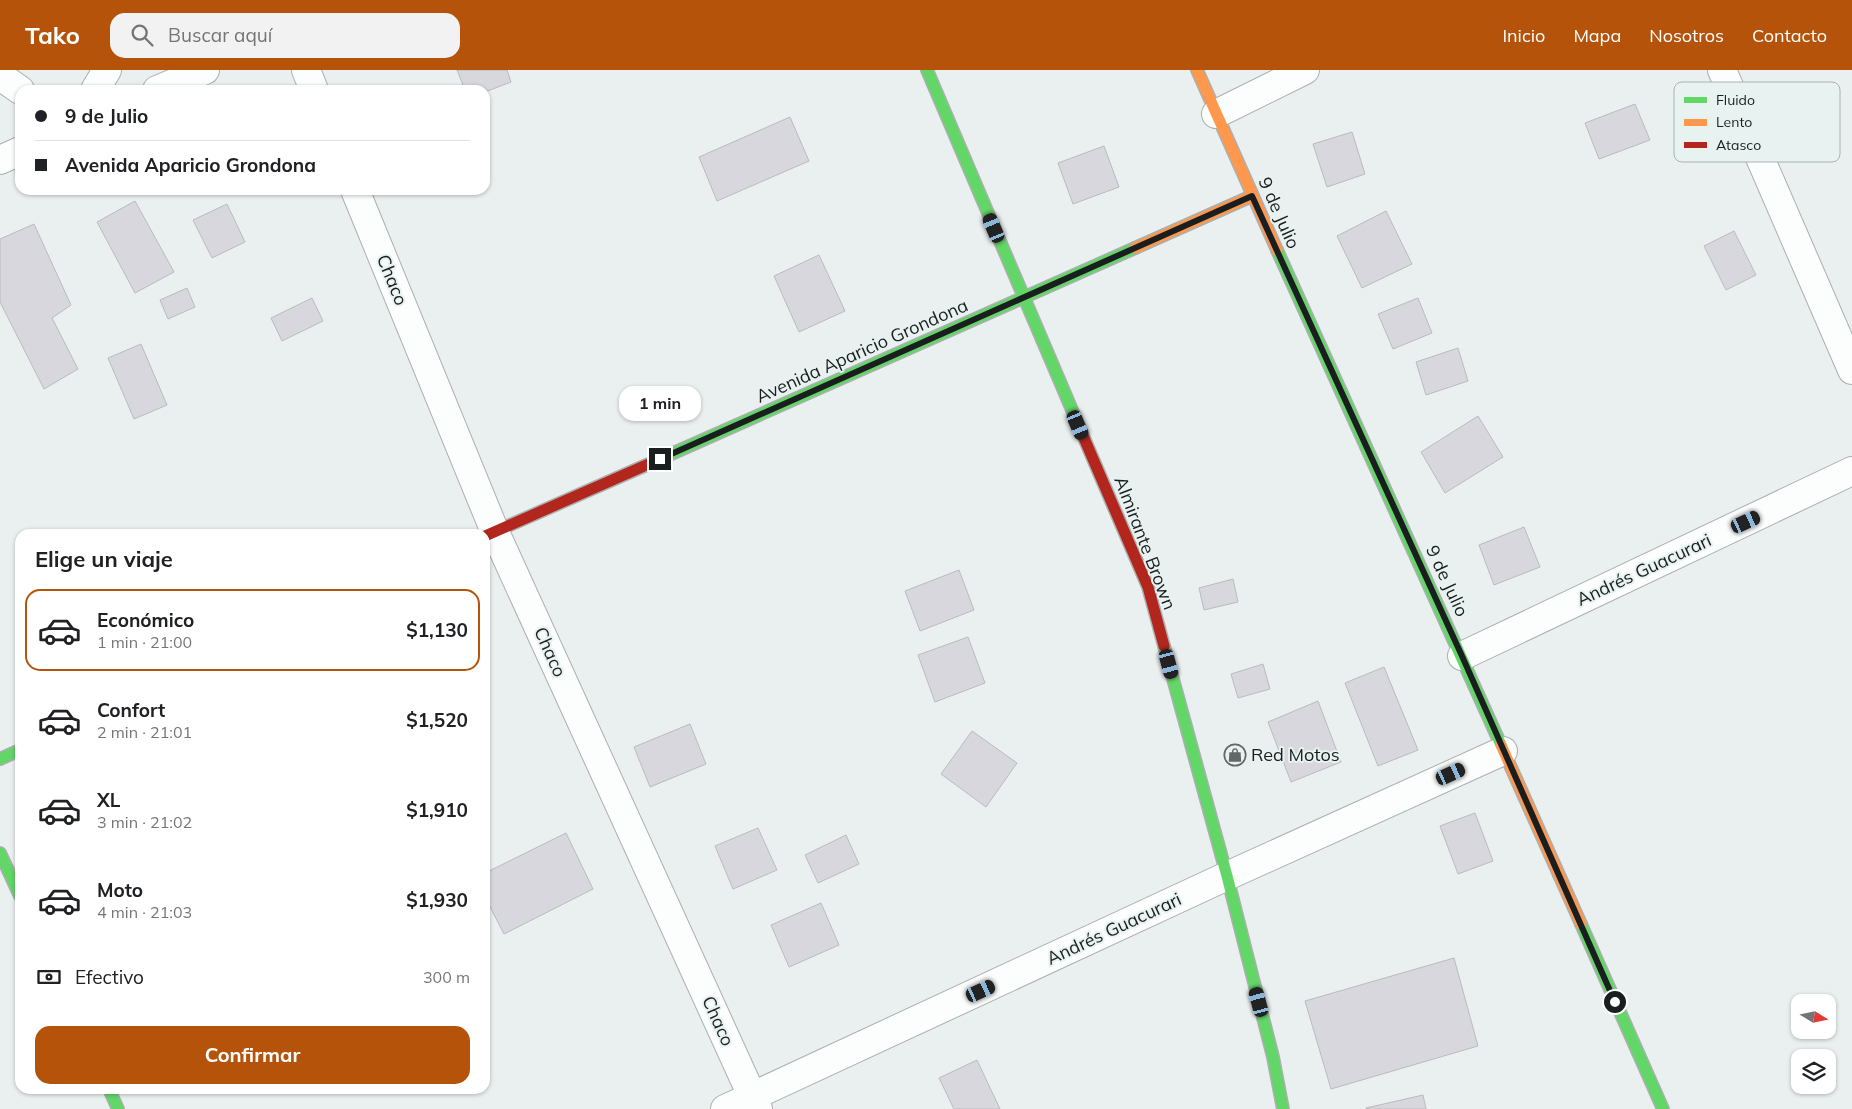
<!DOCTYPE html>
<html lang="es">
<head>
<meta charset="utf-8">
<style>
	:root { --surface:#fff; --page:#f2f2f2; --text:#202124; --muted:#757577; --line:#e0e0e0; --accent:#b45309 }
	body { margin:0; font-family:Mulish,sans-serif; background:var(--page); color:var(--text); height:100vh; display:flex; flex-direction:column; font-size:19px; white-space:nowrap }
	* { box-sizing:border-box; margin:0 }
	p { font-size:16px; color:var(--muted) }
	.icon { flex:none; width:28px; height:28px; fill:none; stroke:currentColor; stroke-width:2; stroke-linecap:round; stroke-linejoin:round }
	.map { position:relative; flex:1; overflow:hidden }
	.side { position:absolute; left:15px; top:459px; width:475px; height:565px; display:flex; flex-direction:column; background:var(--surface); border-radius:15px; box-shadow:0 1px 4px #0004 }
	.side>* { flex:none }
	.hud { position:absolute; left:15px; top:15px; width:475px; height:110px; border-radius:15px; box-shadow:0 1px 4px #0004; display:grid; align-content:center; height:110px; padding:0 20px; background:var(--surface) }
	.needle { width:32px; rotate:100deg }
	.controls { position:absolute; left:1791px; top:924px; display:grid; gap:10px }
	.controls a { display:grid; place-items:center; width:45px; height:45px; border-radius:10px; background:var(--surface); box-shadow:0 1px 4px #0004; font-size:25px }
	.end { position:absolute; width:22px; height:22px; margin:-11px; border:6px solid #1a1e1e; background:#fff; box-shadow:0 0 0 2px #fff }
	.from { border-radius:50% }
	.bubble { position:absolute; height:35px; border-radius:15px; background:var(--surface); box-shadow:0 1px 4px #0004; font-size:16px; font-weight:700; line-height:35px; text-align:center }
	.car { position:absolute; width:15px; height:30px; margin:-15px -8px; border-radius:6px; box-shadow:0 0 4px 1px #0007; background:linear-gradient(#222 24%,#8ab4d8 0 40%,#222 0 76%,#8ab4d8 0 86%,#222 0) }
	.hud b { display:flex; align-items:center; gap:18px; height:48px; font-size:19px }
	.hud b+b { border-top:1px solid var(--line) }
	.hud i { width:12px; height:12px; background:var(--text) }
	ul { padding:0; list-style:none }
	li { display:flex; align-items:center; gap:15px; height:82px; margin:0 10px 8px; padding:0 10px; border:2px solid transparent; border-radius:15px }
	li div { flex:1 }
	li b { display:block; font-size:19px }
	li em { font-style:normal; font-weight:700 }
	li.selected { border-color:var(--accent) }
	li>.icon { width:45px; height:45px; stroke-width:1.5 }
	h2 { padding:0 20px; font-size:22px; line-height:60px }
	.pay { display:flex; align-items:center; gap:12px; height:55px; padding:0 20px; font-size:19px }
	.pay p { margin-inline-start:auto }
	.button { display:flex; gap:10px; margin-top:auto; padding:10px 20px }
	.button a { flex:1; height:58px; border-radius:15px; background:var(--accent); color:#fff; font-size:20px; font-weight:700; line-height:58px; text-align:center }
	header { display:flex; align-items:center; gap:30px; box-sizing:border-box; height:70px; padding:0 25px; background:var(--accent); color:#fff }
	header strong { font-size:24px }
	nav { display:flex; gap:28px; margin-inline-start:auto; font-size:18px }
	.search { width:350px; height:45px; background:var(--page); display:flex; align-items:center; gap:12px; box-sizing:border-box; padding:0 18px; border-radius:15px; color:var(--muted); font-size:19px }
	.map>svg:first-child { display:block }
</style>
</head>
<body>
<header>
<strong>Tako</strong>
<div class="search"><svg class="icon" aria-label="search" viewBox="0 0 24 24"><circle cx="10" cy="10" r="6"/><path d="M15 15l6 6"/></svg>Buscar aquí</div>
<nav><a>Inicio</a><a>Mapa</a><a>Nosotros</a><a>Contacto</a></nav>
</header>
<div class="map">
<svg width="1852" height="1039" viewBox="0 0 1852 1039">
	<rect width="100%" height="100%" fill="#eaefef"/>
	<g fill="#d8d7dd" stroke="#babbbd">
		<path d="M457 0H507L511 12 485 22V20H465Z"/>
		<path d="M1635 34 1650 70 1599 89 1585 53Z"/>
		<path d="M790 47 809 91 717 131 699 87Z"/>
		<path d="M1352 62 1365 104 1327 117 1313 74Z"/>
		<path d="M1104 76 1119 117 1073 134 1058 93Z"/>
		<path d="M135 131 174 202 135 223 97 152Z"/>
		<path d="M227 134 245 172 212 188 193 150Z"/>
		<path d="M1386 141 1412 194 1362 218 1337 166Z"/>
		<path d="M34 154 71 235 52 248 78 299 44 319 0 232V169Z"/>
		<path d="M1734 161 1756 205 1726 220 1704 176Z"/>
		<path d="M819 185 845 241 799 262 774 206Z"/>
		<path d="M187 218 195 237 168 249 160 230Z"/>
		<path d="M312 228 323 251 282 271 271 248Z"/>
		<path d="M1418 228 1432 263 1393 279 1378 244Z"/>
		<path d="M141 274 167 335 134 349 108 288Z"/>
		<path d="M1458 278 1468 311 1426 325 1416 292Z"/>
		<path d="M1478 346 1503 387 1445 423 1421 382Z"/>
		<path d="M1524 457 1540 497 1494 515 1479 475Z"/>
		<path d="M959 500 974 540 920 561 905 521Z"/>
		<path d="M1233 509 1238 532 1204 540 1199 518Z"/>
		<path d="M968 567 985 613 935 632 918 585Z"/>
		<path d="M1263 594 1270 619 1238 628 1231 604Z"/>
		<path d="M1384 597 1418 680 1378 696 1345 613Z"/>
		<path d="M1318 631 1341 692 1291 712 1268 652Z"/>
		<path d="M690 654 706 694 650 717 634 677Z"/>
		<path d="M972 661 1017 693 986 737 941 704Z"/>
		<path d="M1475 743 1493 791 1458 804 1440 756Z"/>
		<path d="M758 758 777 800 733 819 715 776Z"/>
		<path d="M566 763 593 819 504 864 485 827V803Z"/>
		<path d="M846 765 859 794 818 813 805 785Z"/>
		<path d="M821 833 839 875 789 897 771 855Z"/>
		<path d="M1454 888 1478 976 1331 1019 1305 931Z"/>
		<path d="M977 990 1000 1039H954L939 1008Z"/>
		<path d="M1423 1025 1426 1039H1366V1038Z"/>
	</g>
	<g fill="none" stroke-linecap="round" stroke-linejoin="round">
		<g stroke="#abb0af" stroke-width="30">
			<g id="street">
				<path d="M306 0 314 20"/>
				<path d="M1722 0 1852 300"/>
				<path d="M0 6 20 20"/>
				<path d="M95 20 107 0"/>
				<path d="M157 20 205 0"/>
				<path d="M1216 44 1305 0"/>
				<path d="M0 90 20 81"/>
				<path d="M355 120 495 462 758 1039"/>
				<path d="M1462 586 1852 401"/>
				<path d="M725 1039 1227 806 1503 681"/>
			</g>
		</g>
		<g stroke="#abb0af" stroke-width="14">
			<g id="fast">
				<path d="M927 0 1081 361"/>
				<path d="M1277 180 1501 675"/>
				<path d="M651 393 1135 178"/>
				<path d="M1164 576 1227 806 1273 987 1283 1039"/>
				<path d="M0 689 20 680"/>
				<path d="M0 783 20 826"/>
				<path d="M1581 854 1663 1039"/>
				<path d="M109 1019 118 1039"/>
			</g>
		</g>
		<g stroke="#abb0af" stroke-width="14">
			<g id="slow">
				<path d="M1197 0 1277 180"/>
				<path d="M1135 178 1252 126"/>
				<path d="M1501 675 1581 854"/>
			</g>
		</g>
		<g stroke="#abb0af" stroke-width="14">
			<g id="jam">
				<path d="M1081 361 1148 517 1164 576"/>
				<path d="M485 466 651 393"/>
			</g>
		</g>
		<use href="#street" stroke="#fcfdfd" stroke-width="28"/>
		<use href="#fast" stroke="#63d668" stroke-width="11"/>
		<use href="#slow" stroke="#ff974d" stroke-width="11"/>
		<use href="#jam" stroke="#b3261e" stroke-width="11"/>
	</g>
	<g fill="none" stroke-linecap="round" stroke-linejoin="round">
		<path stroke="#1a1e1e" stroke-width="6" d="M660 389 1252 126 1462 586 1615 932"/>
	</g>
	<defs>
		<g id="shop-ring" transform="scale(1.125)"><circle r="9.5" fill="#e7f2f1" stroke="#636767" stroke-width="1.5"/><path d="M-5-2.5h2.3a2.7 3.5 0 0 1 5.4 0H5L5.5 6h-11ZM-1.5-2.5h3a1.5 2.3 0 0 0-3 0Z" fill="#636767"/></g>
	</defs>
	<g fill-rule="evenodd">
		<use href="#shop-ring" x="1235" y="685"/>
	</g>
	<g text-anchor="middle" stroke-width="4" stroke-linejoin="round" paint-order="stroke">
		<g font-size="18" fill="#1a1e1e" stroke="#e7f2f1">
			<text transform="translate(1279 143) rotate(66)" y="6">9 de Julio</text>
			<text transform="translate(392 210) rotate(68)" y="6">Chaco</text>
			<text transform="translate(862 281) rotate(-24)" y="6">Avenida Aparicio Grondona</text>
			<text transform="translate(1145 473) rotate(69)" y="6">Almirante Brown</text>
			<text transform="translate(1644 500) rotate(-25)" y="6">Andrés Guacurari</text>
			<text transform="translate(1447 511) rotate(65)" y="6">9 de Julio</text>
			<text transform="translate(550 582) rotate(66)" y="6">Chaco</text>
			<text transform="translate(1114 859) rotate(-25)" y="6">Andrés Guacurari</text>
			<text transform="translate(718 951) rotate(66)" y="6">Chaco</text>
		</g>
		<g font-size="18" fill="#1a1e1e" stroke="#e7f2f1" text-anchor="start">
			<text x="1251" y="691">Red Motos</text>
		</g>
	</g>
	<rect x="1674" y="12" width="166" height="80" rx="8" fill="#e7f2f1" stroke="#aab2b2" stroke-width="1"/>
	<rect x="1684" y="27" width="23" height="6" fill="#63d668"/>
	<rect x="1684" y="49" width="23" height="7" fill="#ff974d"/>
	<rect x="1684" y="72" width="23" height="6" fill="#b3261e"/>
	<g font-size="14" fill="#1a1e1e">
		<text x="1716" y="35">Fluido</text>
		<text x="1716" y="57">Lento</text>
		<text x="1716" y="80">Atasco</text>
	</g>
</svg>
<div class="controls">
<a><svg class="needle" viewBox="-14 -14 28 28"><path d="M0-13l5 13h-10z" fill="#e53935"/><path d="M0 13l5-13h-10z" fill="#757577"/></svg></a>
<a><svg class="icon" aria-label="layers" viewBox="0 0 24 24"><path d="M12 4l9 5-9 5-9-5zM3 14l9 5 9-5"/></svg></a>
</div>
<i class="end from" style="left:1615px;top:932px"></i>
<i class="end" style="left:660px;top:389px"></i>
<div class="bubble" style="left:619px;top:316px;width:82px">1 min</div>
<i class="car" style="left:994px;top:158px;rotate:337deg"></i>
<i class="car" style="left:1078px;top:355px;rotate:157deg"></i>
<i class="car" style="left:1746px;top:452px;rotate:65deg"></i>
<i class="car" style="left:1169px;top:594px;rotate:165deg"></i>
<i class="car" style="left:1451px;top:704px;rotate:65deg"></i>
<i class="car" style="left:981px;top:921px;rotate:65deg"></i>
<i class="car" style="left:1259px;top:932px;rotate:345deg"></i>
<div class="hud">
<b><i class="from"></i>9 de Julio</b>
<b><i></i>Avenida Aparicio Grondona</b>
</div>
<section class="side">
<h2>Elige un viaje</h2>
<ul>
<li class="selected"><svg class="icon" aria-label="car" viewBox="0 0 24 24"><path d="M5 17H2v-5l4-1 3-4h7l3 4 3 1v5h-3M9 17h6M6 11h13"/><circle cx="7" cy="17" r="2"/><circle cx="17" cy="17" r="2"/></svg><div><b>Económico</b><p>1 min · 21:00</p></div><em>$1,130</em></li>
<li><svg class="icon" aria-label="car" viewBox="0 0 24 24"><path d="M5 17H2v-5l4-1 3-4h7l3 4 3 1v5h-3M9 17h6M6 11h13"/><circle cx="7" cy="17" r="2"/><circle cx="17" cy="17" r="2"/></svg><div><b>Confort</b><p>2 min · 21:01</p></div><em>$1,520</em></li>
<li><svg class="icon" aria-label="car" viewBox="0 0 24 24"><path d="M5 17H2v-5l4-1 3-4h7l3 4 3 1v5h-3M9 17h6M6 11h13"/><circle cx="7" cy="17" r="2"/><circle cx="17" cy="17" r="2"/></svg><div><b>XL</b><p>3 min · 21:02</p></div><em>$1,910</em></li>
<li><svg class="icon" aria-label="car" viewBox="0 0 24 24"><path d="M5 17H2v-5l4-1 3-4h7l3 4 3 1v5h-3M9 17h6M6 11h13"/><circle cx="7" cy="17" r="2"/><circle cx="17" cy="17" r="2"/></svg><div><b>Moto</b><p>4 min · 21:03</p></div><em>$1,930</em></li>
</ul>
<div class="pay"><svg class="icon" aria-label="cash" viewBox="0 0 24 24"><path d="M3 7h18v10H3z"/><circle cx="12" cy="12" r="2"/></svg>Efectivo<p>300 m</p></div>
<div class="button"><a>Confirmar</a></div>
</section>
</div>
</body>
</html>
